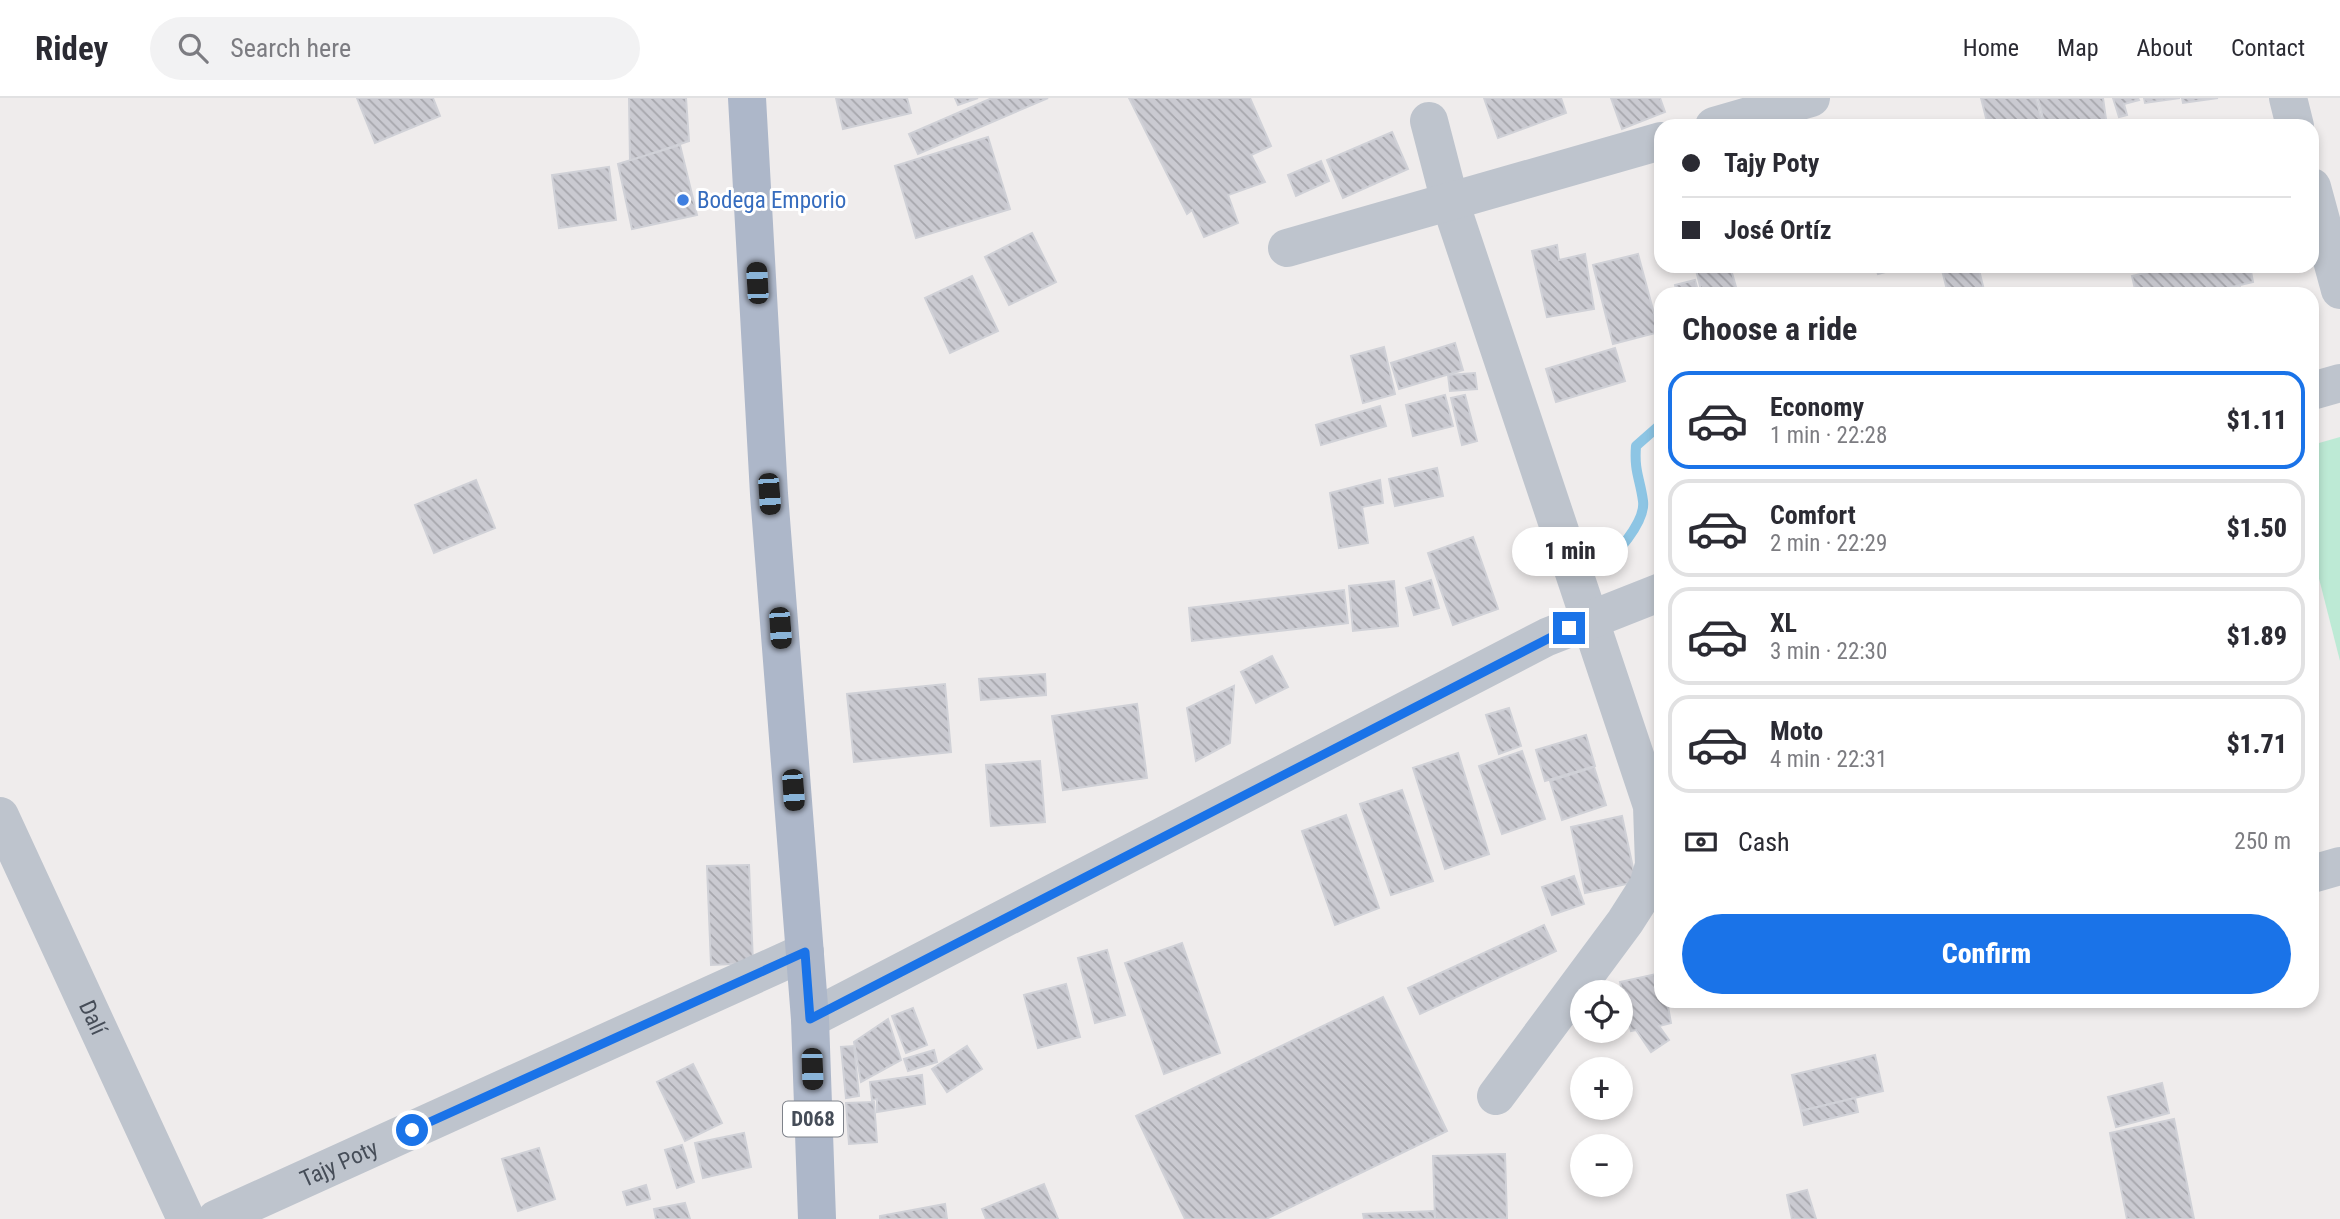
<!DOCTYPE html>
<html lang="en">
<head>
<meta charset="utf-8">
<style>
	:root { --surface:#fff; --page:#f2f2f3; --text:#2b2b33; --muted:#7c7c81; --line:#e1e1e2; --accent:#1a73e8 }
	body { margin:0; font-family:"Roboto Condensed",sans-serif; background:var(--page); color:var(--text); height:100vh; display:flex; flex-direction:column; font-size:26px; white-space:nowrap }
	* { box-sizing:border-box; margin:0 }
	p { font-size:23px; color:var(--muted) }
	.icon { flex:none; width:38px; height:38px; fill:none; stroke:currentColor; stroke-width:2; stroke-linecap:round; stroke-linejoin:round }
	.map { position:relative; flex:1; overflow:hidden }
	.side { position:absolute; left:1654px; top:189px; width:665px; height:721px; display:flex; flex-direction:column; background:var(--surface); border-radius:21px; box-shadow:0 4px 10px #0003 }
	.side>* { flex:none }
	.top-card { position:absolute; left:1654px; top:21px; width:665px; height:154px; border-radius:21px; box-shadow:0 4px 10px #0003; display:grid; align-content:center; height:154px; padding:0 28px; background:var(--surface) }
	.tools { position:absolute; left:1570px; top:882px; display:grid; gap:14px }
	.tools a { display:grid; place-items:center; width:63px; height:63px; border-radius:50%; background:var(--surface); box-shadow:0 4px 10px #0003; font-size:35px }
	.end { position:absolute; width:32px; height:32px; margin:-16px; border:9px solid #1a73e8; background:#fff; box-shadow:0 0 0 4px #fff }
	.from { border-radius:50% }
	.bubble { position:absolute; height:49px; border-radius:24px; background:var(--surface); box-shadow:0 4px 10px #0003; font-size:23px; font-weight:800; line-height:49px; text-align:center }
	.car { position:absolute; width:21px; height:42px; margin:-21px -10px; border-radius:9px; box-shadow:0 0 5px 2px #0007; background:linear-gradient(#222 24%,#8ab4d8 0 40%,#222 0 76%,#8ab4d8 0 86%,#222 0) }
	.top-card b { display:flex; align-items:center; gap:24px; height:66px; font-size:26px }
	.top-card b+b { border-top:2px solid var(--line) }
	.top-card i { width:18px; height:18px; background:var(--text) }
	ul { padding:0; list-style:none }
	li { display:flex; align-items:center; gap:21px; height:98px; margin:0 14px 10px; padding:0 14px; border:4px solid var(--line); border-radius:21px }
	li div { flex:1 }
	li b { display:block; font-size:26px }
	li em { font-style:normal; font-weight:800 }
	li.current { border-color:var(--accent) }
	li>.icon { width:63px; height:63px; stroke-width:1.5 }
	h2 { padding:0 28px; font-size:32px; line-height:84px }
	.pay { display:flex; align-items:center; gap:18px; height:77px; padding:0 28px; font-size:26px }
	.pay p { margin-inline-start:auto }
	.cta { display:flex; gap:14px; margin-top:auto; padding:14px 28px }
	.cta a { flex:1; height:80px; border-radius:42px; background:var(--accent); color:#fff; font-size:28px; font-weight:800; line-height:80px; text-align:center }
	header { display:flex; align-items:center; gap:42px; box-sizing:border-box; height:98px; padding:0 35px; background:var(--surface); border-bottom:2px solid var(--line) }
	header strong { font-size:33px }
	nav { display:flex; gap:38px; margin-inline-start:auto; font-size:24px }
	.search { width:490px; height:63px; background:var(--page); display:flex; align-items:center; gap:18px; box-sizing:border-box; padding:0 24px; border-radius:38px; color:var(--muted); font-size:26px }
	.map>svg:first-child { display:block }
</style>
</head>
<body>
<header>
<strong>Ridey</strong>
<div class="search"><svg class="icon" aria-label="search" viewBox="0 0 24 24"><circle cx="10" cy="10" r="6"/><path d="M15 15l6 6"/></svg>Search here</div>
<nav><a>Home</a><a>Map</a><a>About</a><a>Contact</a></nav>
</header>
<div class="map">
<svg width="2340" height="1121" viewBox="0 0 2340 1121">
	<defs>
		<pattern id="building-back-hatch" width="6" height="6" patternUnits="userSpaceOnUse" patternTransform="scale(1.75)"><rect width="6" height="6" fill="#cacad1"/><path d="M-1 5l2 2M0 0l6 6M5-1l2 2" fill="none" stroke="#a6a6ac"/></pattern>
	</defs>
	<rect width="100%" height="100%" fill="#efecec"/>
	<path fill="#bdead5" d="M2340 339V563L2312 453V347Z"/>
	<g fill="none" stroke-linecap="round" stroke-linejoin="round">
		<path stroke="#8dc5e4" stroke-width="10" d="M1599 472C1614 458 1646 425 1643 403 1640 380 1634 374 1636 348L1661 326"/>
	</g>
	<g fill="url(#building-back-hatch)" stroke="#d0d1d7" stroke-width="2">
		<path d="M357 0H433L440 18 375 45Z"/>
		<path d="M629 0H686L689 43 630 63Z"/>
		<path d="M836 0H907L911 15 843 31Z"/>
		<path d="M955 0H978L958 7Z"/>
		<path d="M992 0H1048L918 56 909 36Z"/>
		<path d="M1129 0H1250L1271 48 1251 57 1265 84 1228 97 1238 125 1204 139 1192 112 1187 116Z"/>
		<path d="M1484 0H1561L1566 15 1498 40Z"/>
		<path d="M1611 0H1660L1665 14 1622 31Z"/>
		<path d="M1981 0H2036L2043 28H1988Z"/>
		<path d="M2038 0H2103L2107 28H2045Z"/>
		<path d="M2113 0H2138L2139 2 2124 6 2127 17 2119 19Z"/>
		<path d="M2144 0H2180L2145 5Z"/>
		<path d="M2182 0H2218L2183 5Z"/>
		<path d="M1392 34 1408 71 1343 100 1327 62Z"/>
		<path d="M988 39 1010 111 916 140 895 68Z"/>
		<path d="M680 47 697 117 632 131 618 66Z"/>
		<path d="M1321 63 1329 83 1296 98 1288 77Z"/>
		<path d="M609 69 616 122 559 130 552 77Z"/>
		<path d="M1032 135 1056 184 1009 207 985 159Z"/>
		<path d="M1557 147 1559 162 1585 156 1594 211 1547 219 1532 153Z"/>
		<path d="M1638 156 1659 234 1613 246 1593 167Z"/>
		<path d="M1695 168H1730L1738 196H1702Z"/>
		<path d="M1875 168H1907L1878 176Z"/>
		<path d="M1941 168H1978L1985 196H1948Z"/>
		<path d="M2174 168H2250L2253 184 2203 196H2136L2132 178Z"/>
		<path d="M972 178 998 233 950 255 925 200Z"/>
		<path d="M1695 182 1699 196H1677L1675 187Z"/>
		<path d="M2240 189 2242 196H2217Z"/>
		<path d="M1455 245 1463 272 1399 291 1391 265Z"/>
		<path d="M1384 249 1395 296 1363 305 1351 258Z"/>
		<path d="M1615 250 1625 283 1556 304 1546 271Z"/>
		<path d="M1475 275 1477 291 1450 293 1448 277Z"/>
		<path d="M1445 297 1453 328 1413 338 1406 307Z"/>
		<path d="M1465 297 1477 343 1462 347 1451 300Z"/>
		<path d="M1380 308 1386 328 1321 347 1316 327Z"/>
		<path d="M1437 370 1443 398 1395 408 1389 381Z"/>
		<path d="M476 382 495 430 434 455 415 407Z"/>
		<path d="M1380 382 1383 405 1362 409 1368 445 1339 450 1330 395Z"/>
		<path d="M1473 439 1498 511 1453 527 1428 455Z"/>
		<path d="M1431 482 1439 510 1414 517 1406 490Z"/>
		<path d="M1394 483 1398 528 1353 533 1349 488Z"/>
		<path d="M1344 492 1348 525 1192 543 1189 510Z"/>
		<path d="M1272 558 1288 589 1256 605 1241 574Z"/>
		<path d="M1045 576 1046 597 981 602 979 581Z"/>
		<path d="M945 586 951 654 854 664 847 596Z"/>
		<path d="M1234 588 1230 645 1196 663 1187 610Z"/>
		<path d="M1137 606 1147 680 1063 692 1052 618Z"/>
		<path d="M1509 610 1521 648 1499 656 1486 617Z"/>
		<path d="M1586 637 1595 668 1545 683 1536 652Z"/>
		<path d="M1522 653 1545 721 1502 736 1479 668Z"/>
		<path d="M1458 655 1489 756 1445 771 1413 670Z"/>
		<path d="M1040 663 1045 724 991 728 986 667Z"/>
		<path d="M1594 669 1606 707 1562 722 1550 683Z"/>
		<path d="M1402 692 1433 783 1391 797 1360 706Z"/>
		<path d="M1346 717 1379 810 1335 827 1302 733Z"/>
		<path d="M1622 718 1636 784 1585 795 1571 729Z"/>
		<path d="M749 767 753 865 711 867 707 768Z"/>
		<path d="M1574 778 1584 806 1552 817 1542 789Z"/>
		<path d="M1544 827 1556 853 1420 916 1408 890Z"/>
		<path d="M1182 845 1220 955 1164 976 1125 865Z"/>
		<path d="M1107 852 1125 917 1095 925 1078 860Z"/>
		<path d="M1661 875V903H1667L1671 925 1659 928 1669 942 1651 954 1636 932 1631 933 1620 884Z"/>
		<path d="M1066 886 1080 939 1038 950 1024 897Z"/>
		<path d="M1383 899 1447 1033 1266 1121H1185L1136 1018Z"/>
		<path d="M913 910 927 947 906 955 892 918Z"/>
		<path d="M888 921 901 962 861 984 854 944Z"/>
		<path d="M854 948 859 998 846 1000 841 949Z"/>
		<path d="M967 948 982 971 947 994 932 971Z"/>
		<path d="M934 952 937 964 908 973 904 961Z"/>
		<path d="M1875 957 1883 993 1801 1013 1792 977Z"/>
		<path d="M693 966 722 1025 685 1043 657 984Z"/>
		<path d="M922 977 925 1006 877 1014V1001L872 1002 870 984Z"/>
		<path d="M2162 985 2169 1015 2116 1029 2108 999Z"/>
		<path d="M1855 1000 1858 1014 1804 1027 1801 1013Z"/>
		<path d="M874 1004 877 1044 849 1046 846 1005Z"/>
		<path d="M2174 1021 2194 1121H2127L2110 1035Z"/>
		<path d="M744 1035 751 1069 703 1080 695 1045Z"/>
		<path d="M682 1047 694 1084 677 1090 665 1052Z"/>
		<path d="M539 1050 555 1101 518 1113 502 1061Z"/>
		<path d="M1505 1056 1507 1121H1435L1433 1058Z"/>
		<path d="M1044 1086 1058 1121H986L982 1111Z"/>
		<path d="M646 1087 650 1101 627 1107 623 1094Z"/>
		<path d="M1807 1092 1816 1121H1792L1787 1097Z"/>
		<path d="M685 1105 690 1121H656L654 1111Z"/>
		<path d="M945 1106 947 1121H880V1118Z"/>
		<path d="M1434 1113 1435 1121H1364L1363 1116Z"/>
	</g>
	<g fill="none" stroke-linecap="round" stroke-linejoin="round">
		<g stroke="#bec4cd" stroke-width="38">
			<path d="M2288 0 2295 28"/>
			<path d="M1429 23 1450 104 1652 708 1654 767 1648 788 1625 824 1496 998"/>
			<path d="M1714 28 1811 0"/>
			<path d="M2312 89 2340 192"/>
			<path d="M1287 150 1661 43"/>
			<path d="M2312 293 2340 285"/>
			<path id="s1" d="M0 718 186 1121"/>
			<path d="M2312 776 2340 768"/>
			<path d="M810 921 1547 539 1661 494"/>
			<path id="s2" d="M216 1121 805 854"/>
		</g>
		<path stroke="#adb7c9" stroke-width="38" d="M747 0 769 396 810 921 817 1121"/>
	</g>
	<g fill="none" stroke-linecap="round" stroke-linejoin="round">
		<path stroke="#1a73e8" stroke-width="9" d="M412 1032 805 854 810 921 1569 530"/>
	</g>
	<circle fill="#3f7fe0" stroke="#fff" stroke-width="2.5" cx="683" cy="102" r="7"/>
	<g text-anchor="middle" stroke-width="6" stroke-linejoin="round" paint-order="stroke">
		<rect fill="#fff" stroke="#7e828a" stroke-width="2" x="783" y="1003.5" width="60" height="35" rx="5"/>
		<g font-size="21" font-weight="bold" fill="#464d58">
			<text x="813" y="1028">D068</text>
		</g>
		<g font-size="23" fill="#366cbe" stroke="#fff" text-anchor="start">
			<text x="697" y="110">Bodega Emporio</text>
		</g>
		<g font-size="23" fill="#464d58" stroke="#fff">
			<text dy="8" stroke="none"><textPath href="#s1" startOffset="222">Dalí</textPath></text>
			<text dy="8" stroke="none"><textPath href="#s2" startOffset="135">Tajy Poty</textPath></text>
		</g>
	</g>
</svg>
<div class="tools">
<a><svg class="icon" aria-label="locate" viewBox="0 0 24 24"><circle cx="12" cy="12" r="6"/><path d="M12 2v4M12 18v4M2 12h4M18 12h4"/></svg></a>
<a>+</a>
<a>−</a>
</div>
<i class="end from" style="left:412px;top:1032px"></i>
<i class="end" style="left:1569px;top:530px"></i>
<div class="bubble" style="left:1512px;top:429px;width:116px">1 min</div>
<i class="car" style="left:757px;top:185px;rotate:357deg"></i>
<i class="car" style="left:769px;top:396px;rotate:176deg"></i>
<i class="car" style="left:780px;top:530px;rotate:176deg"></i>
<i class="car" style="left:793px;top:692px;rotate:176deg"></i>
<i class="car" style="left:812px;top:971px;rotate:178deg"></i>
<div class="top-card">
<b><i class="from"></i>Tajy Poty</b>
<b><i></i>José Ortíz</b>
</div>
<section class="side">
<h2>Choose a ride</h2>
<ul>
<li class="current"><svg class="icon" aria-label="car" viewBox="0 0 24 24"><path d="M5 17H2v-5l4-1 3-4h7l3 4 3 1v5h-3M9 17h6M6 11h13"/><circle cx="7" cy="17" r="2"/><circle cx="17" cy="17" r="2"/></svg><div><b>Economy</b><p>1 min · 22:28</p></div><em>$1.11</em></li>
<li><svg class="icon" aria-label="car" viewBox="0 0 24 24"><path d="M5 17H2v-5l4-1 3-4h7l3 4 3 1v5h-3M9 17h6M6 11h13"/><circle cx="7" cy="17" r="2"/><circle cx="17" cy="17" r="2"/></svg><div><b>Comfort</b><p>2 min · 22:29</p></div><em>$1.50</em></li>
<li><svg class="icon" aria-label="car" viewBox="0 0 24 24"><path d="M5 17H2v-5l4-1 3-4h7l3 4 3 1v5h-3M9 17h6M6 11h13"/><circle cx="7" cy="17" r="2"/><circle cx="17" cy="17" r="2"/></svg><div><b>XL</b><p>3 min · 22:30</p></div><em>$1.89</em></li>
<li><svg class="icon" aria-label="car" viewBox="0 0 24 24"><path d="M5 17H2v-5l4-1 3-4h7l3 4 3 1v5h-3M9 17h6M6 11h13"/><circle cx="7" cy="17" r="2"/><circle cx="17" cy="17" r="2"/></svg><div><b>Moto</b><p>4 min · 22:31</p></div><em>$1.71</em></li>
</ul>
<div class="pay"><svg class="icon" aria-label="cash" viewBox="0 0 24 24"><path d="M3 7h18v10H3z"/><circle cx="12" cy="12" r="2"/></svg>Cash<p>250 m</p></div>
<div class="cta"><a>Confirm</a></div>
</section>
</div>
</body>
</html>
